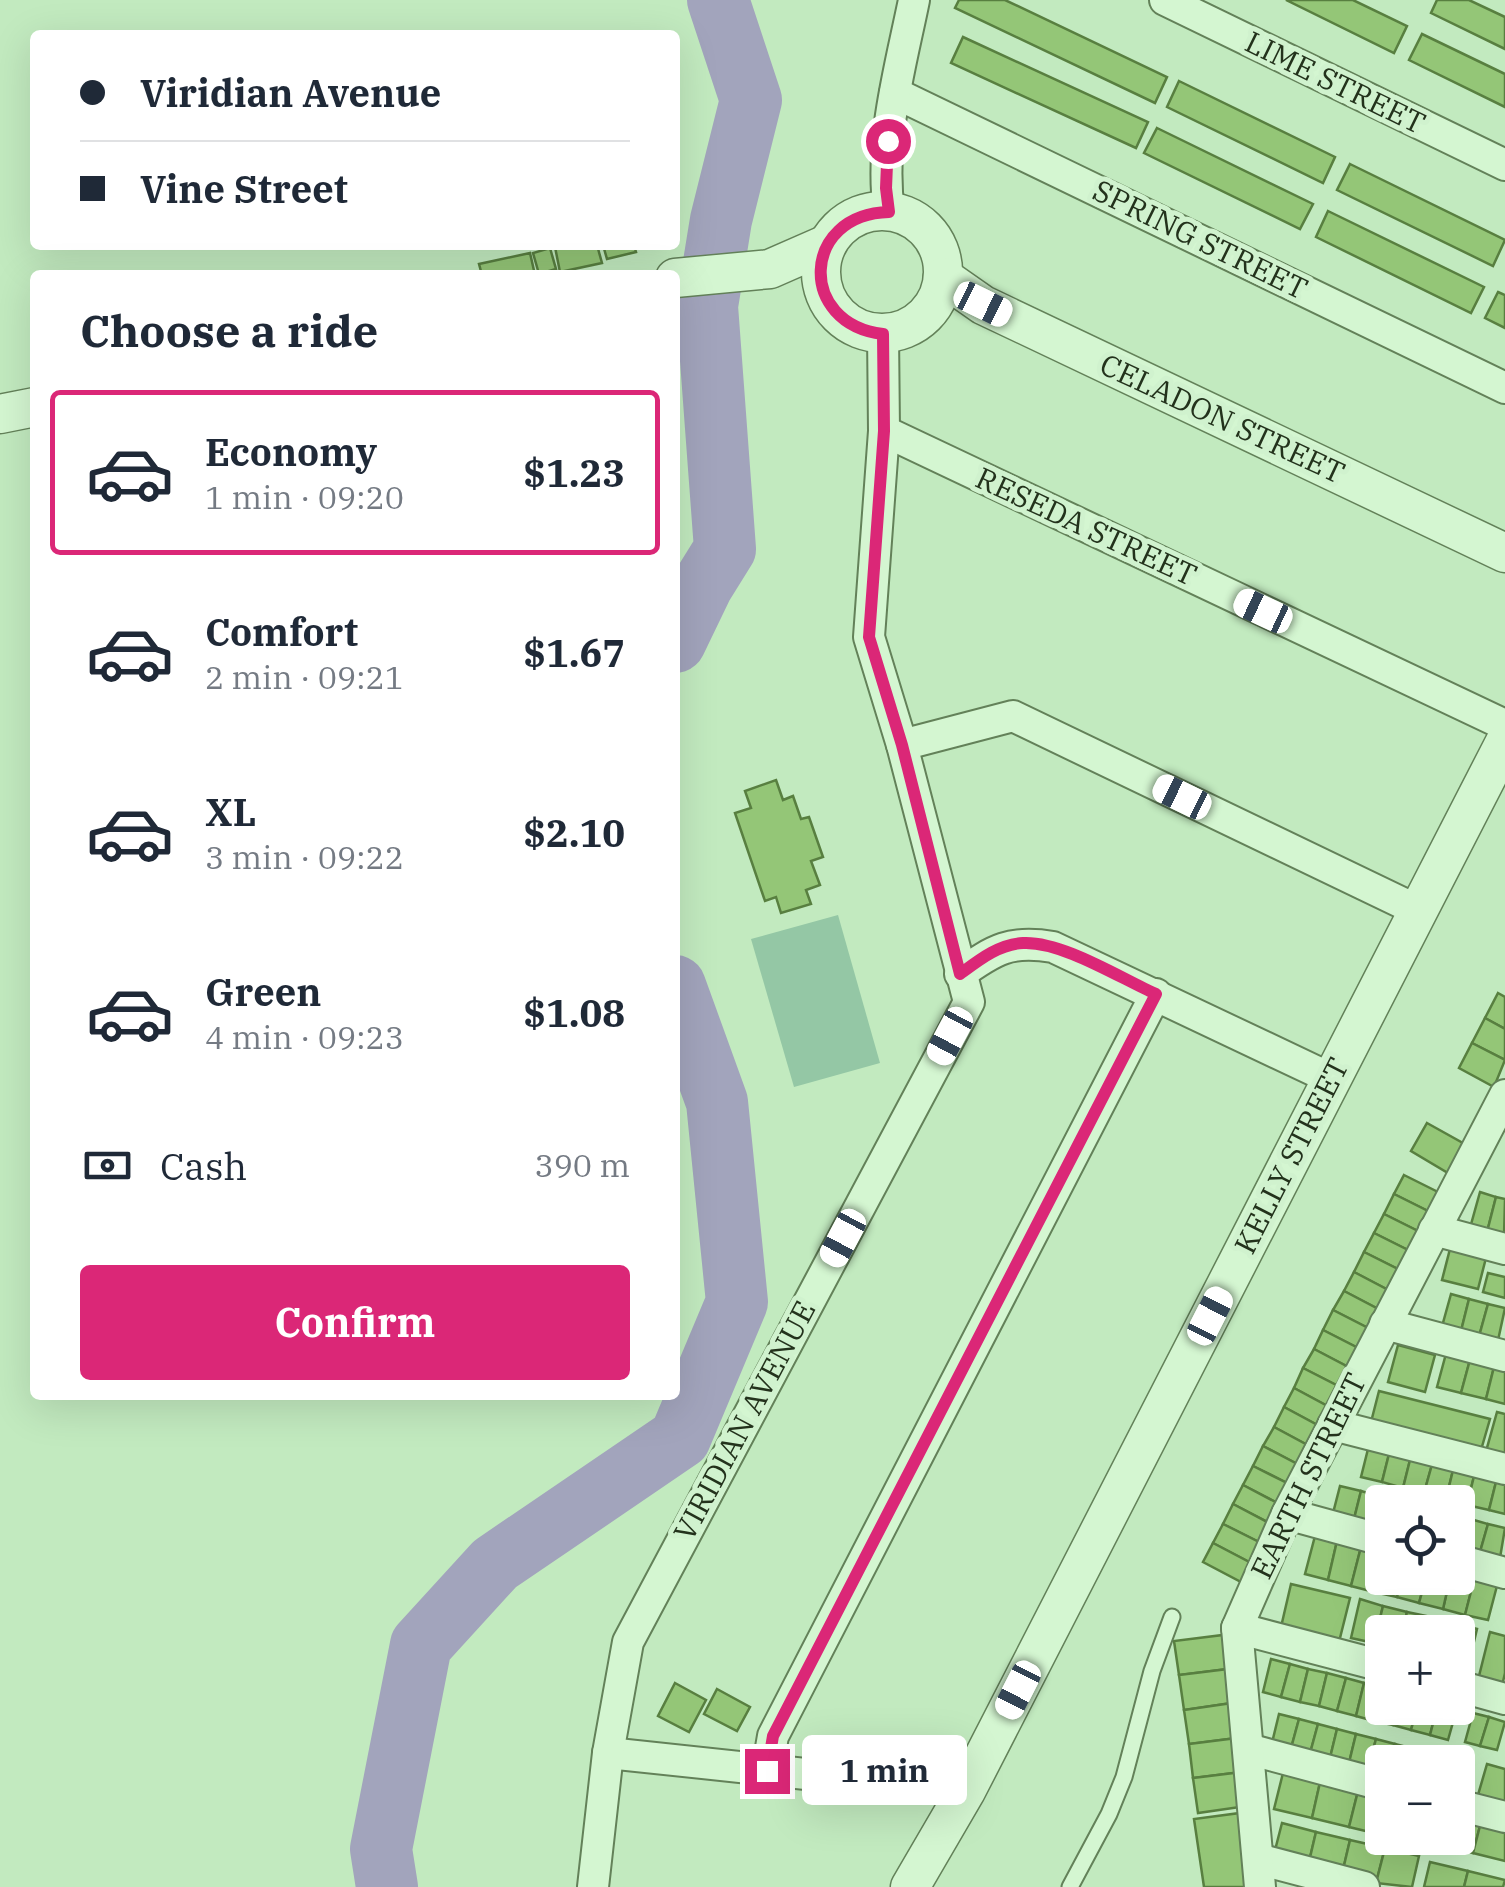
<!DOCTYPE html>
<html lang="en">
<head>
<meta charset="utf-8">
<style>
	:root { --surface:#fff; --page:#f2f2f3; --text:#1f2937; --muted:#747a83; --line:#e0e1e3; --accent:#db2777 }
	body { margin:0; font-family:"IBM Plex Serif",serif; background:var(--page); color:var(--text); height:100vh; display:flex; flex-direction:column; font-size:38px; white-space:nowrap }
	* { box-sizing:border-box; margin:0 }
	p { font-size:32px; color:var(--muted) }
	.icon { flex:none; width:55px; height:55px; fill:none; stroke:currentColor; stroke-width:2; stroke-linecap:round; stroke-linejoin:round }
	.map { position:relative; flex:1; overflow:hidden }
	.details { position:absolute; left:30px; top:270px; width:650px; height:1130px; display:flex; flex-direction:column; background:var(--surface); border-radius:10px; box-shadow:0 10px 40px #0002 }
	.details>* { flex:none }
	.banner { position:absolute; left:30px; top:30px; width:650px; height:220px; border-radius:10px; box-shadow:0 10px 40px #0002; display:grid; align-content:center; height:220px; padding:0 50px; background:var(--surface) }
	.buttons { position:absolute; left:1365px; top:1485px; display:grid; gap:20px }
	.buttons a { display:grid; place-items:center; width:110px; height:110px; border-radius:10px; background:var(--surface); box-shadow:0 10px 40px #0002; font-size:50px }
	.end { position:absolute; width:45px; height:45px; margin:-22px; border:12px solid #db2777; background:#fff; box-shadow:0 0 0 5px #fff }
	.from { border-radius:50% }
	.bubble { position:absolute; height:70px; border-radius:10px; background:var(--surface); box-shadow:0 10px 40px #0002; font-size:32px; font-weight:800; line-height:70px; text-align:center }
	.car { position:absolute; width:30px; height:60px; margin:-30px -15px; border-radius:12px; box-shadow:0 0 8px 2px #0007; background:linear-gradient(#fff 24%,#345 0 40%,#fff 0 76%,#345 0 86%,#fff 0) }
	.banner b { display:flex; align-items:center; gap:35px; height:95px; font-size:38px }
	.banner b+b { border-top:2px solid var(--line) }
	.banner i { width:25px; height:25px; background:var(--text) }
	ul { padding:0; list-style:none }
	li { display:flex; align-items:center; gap:30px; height:165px; margin:0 20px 15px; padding:0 30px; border:5px solid transparent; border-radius:10px }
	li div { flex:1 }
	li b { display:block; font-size:38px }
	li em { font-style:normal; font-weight:800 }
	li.selected { border-color:var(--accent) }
	li>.icon { width:90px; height:90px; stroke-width:1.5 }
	h2 { padding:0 50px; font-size:45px; line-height:120px }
	.pay { display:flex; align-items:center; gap:25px; height:110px; padding:0 50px; font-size:38px }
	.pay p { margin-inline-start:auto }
	.primary-button { display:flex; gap:20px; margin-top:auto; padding:20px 50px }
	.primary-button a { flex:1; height:115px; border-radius:10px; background:var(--accent); color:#fff; font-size:40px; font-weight:800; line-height:115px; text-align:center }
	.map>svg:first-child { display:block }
</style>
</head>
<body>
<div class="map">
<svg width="1505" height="1887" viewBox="0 0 1505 1887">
	<rect width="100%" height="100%" fill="#c2eabf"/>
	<path fill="#94c7a5" d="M838 915 880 1063 794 1087 751 939Z"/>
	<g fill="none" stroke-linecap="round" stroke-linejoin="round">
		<g stroke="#a2a4bc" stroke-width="62">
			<path d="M675 642 702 586 725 549 707 306 721 220 751 100 718 0"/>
			<path d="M387 1887 381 1849 421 1645 495 1564 680 1438 737 1302 717 1102 675 986"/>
		</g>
	</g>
	<g fill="#94c677" stroke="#587f40" stroke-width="2.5">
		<path d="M959 0H1005L1167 77 1155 103 955 8Z"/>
		<path d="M1286 0H1353L1407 26 1394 53Z"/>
		<path d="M1437 0H1469L1505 17V49L1431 13Z"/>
		<path d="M1422 34 1505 74V107L1409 60Z"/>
		<path d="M963 37 1148 122 1136 148 951 63Z"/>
		<path d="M1179 81 1335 157 1323 183 1167 107Z"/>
		<path d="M1157 128 1313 204 1300 229 1144 153Z"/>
		<path d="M1350 164 1505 240 1493 266 1337 190Z"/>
		<path d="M1328 211 1484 287 1471 313 1316 237Z"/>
		<path d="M564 245H597L602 263 560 272 555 247Z"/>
		<path d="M603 245H634L636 252 607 259Z"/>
		<path d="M550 248 556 269 539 274 533 253Z"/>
		<path d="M530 253 535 275H482L479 264Z"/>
		<path d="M1498 292 1505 295V328L1485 318Z"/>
		<path d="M776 780 783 800 793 796 801 819 809 817 823 857 811 861 820 885 806 890 811 904 781 913 776 897 765 901 735 813 751 808 745 791Z"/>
		<path d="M1498 993 1505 997V1029L1485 1018Z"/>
		<path d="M1485 1018 1505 1029V1060L1472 1043Z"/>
		<path d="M1472 1043 1505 1060 1494 1087 1459 1068Z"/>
		<path d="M1427 1123 1470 1147 1453 1176 1411 1151Z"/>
		<path d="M1404 1175 1444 1195 1434 1214 1394 1194Z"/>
		<path d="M1480 1192 1496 1197 1487 1232 1470 1228Z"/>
		<path d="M1394 1194 1434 1214 1424 1234 1384 1214Z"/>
		<path d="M1496 1197 1505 1199 1504 1236 1487 1232Z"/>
		<path d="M1384 1214 1424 1234 1414 1253 1374 1233Z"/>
		<path d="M1374 1233 1414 1253 1404 1272 1364 1252Z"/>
		<path d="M1451 1245 1487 1254 1478 1289 1442 1280Z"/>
		<path d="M1364 1252 1404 1272 1394 1293 1354 1272Z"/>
		<path d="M1354 1272 1394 1293 1384 1312 1344 1291Z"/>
		<path d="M1488 1273 1505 1277V1298L1483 1292Z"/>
		<path d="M1344 1291 1384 1312 1374 1331 1333 1310Z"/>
		<path d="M1451 1294 1469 1299 1460 1335 1441 1330Z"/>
		<path d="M1469 1299 1488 1304 1478 1340 1460 1335Z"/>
		<path d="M1488 1304 1505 1308 1497 1345 1478 1340Z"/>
		<path d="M1333 1310 1374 1331 1364 1351 1323 1330Z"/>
		<path d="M1323 1330 1364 1351 1354 1370 1314 1349Z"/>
		<path d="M1398 1345 1435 1355 1425 1392 1388 1382Z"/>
		<path d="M1314 1349 1354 1370 1344 1389 1303 1368Z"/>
		<path d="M1447 1350 1471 1356 1461 1393 1437 1387Z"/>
		<path d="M1471 1356 1495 1363 1486 1399 1461 1393Z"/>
		<path d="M1495 1363 1505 1365V1404L1486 1399Z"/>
		<path d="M1303 1368 1344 1389 1333 1409 1294 1388Z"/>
		<path d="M1294 1388 1333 1409 1323 1428 1284 1407Z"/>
		<path d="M1379 1391 1490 1419 1481 1450 1371 1422Z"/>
		<path d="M1284 1407 1323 1428 1313 1448 1274 1427Z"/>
		<path d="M1497 1412 1505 1414V1461L1485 1455Z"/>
		<path d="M1274 1427 1313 1448 1303 1467 1263 1446Z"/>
		<path d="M1369 1445 1390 1450 1382 1482 1361 1477Z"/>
		<path d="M1263 1446 1303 1467 1293 1486 1253 1466Z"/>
		<path d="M1390 1450 1411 1456 1403 1488 1382 1482Z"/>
		<path d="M1411 1456 1433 1461 1424 1493 1403 1488Z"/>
		<path d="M1433 1461 1454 1466 1446 1499 1424 1493Z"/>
		<path d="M1253 1466 1293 1486 1283 1506 1243 1485Z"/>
		<path d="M1454 1466 1475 1472 1467 1505 1446 1499Z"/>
		<path d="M1475 1472 1497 1478 1489 1510 1467 1505Z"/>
		<path d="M1497 1478 1505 1480V1514L1489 1510Z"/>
		<path d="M1243 1485 1283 1506 1273 1525 1233 1504Z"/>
		<path d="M1340 1486 1361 1491 1352 1527 1331 1521Z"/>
		<path d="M1361 1491 1382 1497 1373 1532 1352 1527Z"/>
		<path d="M1233 1504 1273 1525 1263 1544 1223 1524Z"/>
		<path d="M1467 1518 1488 1524 1478 1559 1458 1554Z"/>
		<path d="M1223 1524 1263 1544 1253 1564 1213 1543Z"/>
		<path d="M1488 1524 1505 1528 1499 1564 1478 1559Z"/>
		<path d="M1315 1536 1337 1541 1328 1580 1305 1574Z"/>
		<path d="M1337 1541 1361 1547 1351 1586 1328 1580Z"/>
		<path d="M1213 1543 1253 1564 1243 1583 1203 1562Z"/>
		<path d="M1361 1547 1382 1552 1374 1592 1351 1586Z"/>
		<path d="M1382 1557V1578H1402L1397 1597 1374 1592Z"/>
		<path d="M1458 1572 1475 1576 1465 1615 1443 1609 1450 1578H1458Z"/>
		<path d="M1475 1576 1498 1582 1488 1620 1465 1615Z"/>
		<path d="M1402 1578H1426L1419 1603 1397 1597Z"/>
		<path d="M1426 1578H1450L1443 1609 1419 1603Z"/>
		<path d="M1291 1584 1350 1598 1339 1642 1281 1627Z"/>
		<path d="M1360 1599 1383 1606 1374 1643 1351 1638Z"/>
		<path d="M1383 1606 1407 1612 1402 1632H1382V1646L1374 1643Z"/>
		<path d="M1407 1612 1431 1617 1427 1632H1402Z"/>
		<path d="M1431 1617 1454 1623 1452 1632H1427Z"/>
		<path d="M1454 1623 1477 1629 1468 1667 1458 1665V1632H1452Z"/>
		<path d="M1490 1632 1505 1636V1673L1502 1686 1478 1680Z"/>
		<path d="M1223 1635 1228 1669 1179 1675 1174 1641Z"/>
		<path d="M1271 1659 1290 1664 1281 1697 1263 1692Z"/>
		<path d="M1290 1664 1308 1669 1300 1702 1281 1697Z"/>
		<path d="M1228 1669 1232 1703 1184 1710 1179 1675Z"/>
		<path d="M1308 1669 1327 1673 1319 1706 1300 1702Z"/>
		<path d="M1327 1673 1346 1678 1337 1711 1319 1706Z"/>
		<path d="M1346 1678 1364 1683 1356 1716 1337 1711Z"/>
		<path d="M675 1683 706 1700 689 1732 658 1716Z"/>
		<path d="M1364 1683 1382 1688 1374 1721 1356 1716Z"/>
		<path d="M1382 1688V1708H1397L1393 1725 1374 1721Z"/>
		<path d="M717 1689 750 1707 737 1731 704 1714Z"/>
		<path d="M1232 1703 1237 1738 1189 1744 1184 1710Z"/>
		<path d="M1397 1708H1417L1411 1730 1393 1725Z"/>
		<path d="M1417 1708H1437L1430 1735 1411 1730Z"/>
		<path d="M1437 1708H1457L1448 1740 1430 1735Z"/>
		<path d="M1473 1713 1489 1717 1480 1746 1465 1742Z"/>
		<path d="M1279 1714 1299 1719 1290 1752 1271 1747Z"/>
		<path d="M1489 1717 1505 1722 1497 1750 1480 1746Z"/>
		<path d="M1299 1719 1318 1724 1309 1757 1290 1752Z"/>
		<path d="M1318 1724 1337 1729 1329 1762 1309 1757Z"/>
		<path d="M1337 1729 1356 1734 1348 1767 1329 1762Z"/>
		<path d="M1356 1734 1376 1739 1367 1772 1348 1767Z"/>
		<path d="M1237 1738 1242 1772 1193 1778 1189 1744Z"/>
		<path d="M1376 1739 1395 1744 1390 1762H1382V1776L1367 1772Z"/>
		<path d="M1395 1744 1414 1749 1411 1762H1390Z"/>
		<path d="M1453 1758 1472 1763 1464 1796 1458 1794V1762H1452Z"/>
		<path d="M1487 1764 1505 1769V1803L1478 1795Z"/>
		<path d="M1284 1769 1321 1778 1312 1818 1274 1809Z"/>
		<path d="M1242 1772 1247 1806 1198 1813 1193 1778Z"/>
		<path d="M1321 1778 1359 1787 1349 1827 1312 1818Z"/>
		<path d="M1359 1787 1382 1793V1835L1349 1827Z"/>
		<path d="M1240 1813 1251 1887H1204L1194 1819Z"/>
		<path d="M1458 1816 1481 1822 1473 1853 1437 1844 1438 1838H1458Z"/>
		<path d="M1481 1822 1505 1828V1861L1473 1853Z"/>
		<path d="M1282 1823 1316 1832 1308 1866 1273 1858Z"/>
		<path d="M1316 1832 1350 1840 1342 1874 1308 1866Z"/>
		<path d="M1350 1840 1385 1848 1376 1883 1342 1874Z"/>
		<path d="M1385 1848 1419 1856 1412 1887 1376 1883Z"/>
		<path d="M1430 1862 1468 1871 1464 1887H1424Z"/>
		<path d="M1468 1871 1505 1880 1503 1887H1464Z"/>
	</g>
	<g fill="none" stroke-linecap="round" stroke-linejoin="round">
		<g stroke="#638159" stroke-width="19">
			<path id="service" d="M1070 1887 1109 1814 1124 1777 1152 1671 1172 1617"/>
		</g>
		<g stroke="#638159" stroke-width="34">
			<g id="minor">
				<path d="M1165 0 1505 165"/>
				<path d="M895 93 1505 388"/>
				<path d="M889 212C879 141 900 69 914 0"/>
				<path d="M884 431 1505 725"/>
				<path d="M902 745 1013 716 1419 911"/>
				<path d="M960 974C995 949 1010 940 1053 947L1332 1079"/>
				<path d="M1434 1230 1505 1249"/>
				<path d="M1385 1324 1505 1356"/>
				<path d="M1333 1425 1505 1469"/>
				<path d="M1287 1514 1382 1540"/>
				<path d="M1458 1560 1505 1573"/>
				<path d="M1237 1628 1382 1666"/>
				<path d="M1458 1686 1505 1699"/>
				<path d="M1248 1749 1382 1785"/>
				<path d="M608 1753 966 1791"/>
				<path d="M767 1771 773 1736 1156 994"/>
				<path d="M1458 1805 1505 1817"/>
				<path d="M1258 1859 1364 1887"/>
				<path d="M593 1887 608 1753 628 1642 969 1002 902 745 869 637 884 431 883 333"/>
				<path d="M1260 1887 1237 1628 1287 1514 1505 1095"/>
			</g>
		</g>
		<g stroke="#638159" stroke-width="41">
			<g id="tertiary">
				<circle cx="882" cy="272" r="61"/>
				<path d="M943 277 983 305 1505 553"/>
				<path d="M675 278 770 269 827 244"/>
				<path d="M0 414 35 407"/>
				<path d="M910 1887 966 1791 1505 742"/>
			</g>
		</g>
		<use href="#service" stroke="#d4f6d1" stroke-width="15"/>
		<use href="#minor" stroke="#d4f6d1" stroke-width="30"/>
		<use href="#tertiary" stroke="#d4f6d1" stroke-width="38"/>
	</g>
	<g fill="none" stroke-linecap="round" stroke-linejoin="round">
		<path stroke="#db2777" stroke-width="12" d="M767 1771 773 1736 1156 994C1120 978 1062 941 1023 943 999 944 979 960 960 974L902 745 869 637 884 431 883 334C797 324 801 214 889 212L886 188 888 141"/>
	</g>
	<g text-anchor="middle" stroke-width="10" stroke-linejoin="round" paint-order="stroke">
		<g font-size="30" fill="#23321c" stroke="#d0f2ce">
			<text transform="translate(1335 83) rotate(26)" y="10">LIME STREET</text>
			<text transform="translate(1200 240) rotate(26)" y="10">SPRING STREET</text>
			<text transform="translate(1222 419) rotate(25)" y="10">CELADON STREET</text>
			<text transform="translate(1086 527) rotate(25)" y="10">RESEDA STREET</text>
			<text transform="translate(1292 1156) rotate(-63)" y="10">KELLY STREET</text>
			<text transform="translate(745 1421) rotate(-62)" y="10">VIRIDIAN AVENUE</text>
			<text transform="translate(1309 1476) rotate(-64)" y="10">EARTH STREET</text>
		</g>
	</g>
</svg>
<div class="buttons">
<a><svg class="icon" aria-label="locate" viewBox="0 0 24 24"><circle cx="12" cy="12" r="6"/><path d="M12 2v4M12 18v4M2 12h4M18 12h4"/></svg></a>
<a>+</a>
<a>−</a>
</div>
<i class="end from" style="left:888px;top:141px"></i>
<i class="end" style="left:767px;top:1771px"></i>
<div class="bubble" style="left:802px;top:1735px;width:165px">1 min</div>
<i class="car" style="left:983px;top:304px;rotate:116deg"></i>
<i class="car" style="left:1263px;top:611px;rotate:295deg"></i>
<i class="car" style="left:1182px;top:797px;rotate:296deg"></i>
<i class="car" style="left:950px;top:1036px;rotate:208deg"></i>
<i class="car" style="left:843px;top:1238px;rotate:208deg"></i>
<i class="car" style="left:1210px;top:1316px;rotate:27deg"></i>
<i class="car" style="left:1018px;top:1690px;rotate:207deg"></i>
<div class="banner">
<b><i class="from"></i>Viridian Avenue</b>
<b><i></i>Vine Street</b>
</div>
<section class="details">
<h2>Choose a ride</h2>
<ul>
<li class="selected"><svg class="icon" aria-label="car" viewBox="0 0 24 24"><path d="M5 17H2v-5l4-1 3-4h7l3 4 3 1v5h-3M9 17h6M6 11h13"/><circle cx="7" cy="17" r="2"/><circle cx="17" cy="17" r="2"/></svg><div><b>Economy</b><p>1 min · 09:20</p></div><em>$1.23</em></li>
<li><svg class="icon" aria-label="car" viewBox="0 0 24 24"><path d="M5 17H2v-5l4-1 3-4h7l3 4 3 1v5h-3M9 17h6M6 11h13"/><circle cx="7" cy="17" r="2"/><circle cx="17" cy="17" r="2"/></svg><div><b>Comfort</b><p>2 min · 09:21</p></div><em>$1.67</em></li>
<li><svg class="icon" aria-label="car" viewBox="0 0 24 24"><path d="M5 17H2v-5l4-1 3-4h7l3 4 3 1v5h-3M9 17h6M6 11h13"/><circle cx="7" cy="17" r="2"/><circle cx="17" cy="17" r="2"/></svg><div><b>XL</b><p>3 min · 09:22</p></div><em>$2.10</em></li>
<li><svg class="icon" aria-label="car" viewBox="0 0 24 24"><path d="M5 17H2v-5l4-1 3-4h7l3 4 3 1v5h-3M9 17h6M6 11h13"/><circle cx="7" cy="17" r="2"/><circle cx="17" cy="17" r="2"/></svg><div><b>Green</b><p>4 min · 09:23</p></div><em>$1.08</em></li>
</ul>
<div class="pay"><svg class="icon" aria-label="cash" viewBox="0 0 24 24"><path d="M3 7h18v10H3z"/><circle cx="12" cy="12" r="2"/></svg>Cash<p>390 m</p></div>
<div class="primary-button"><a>Confirm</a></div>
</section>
</div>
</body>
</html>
